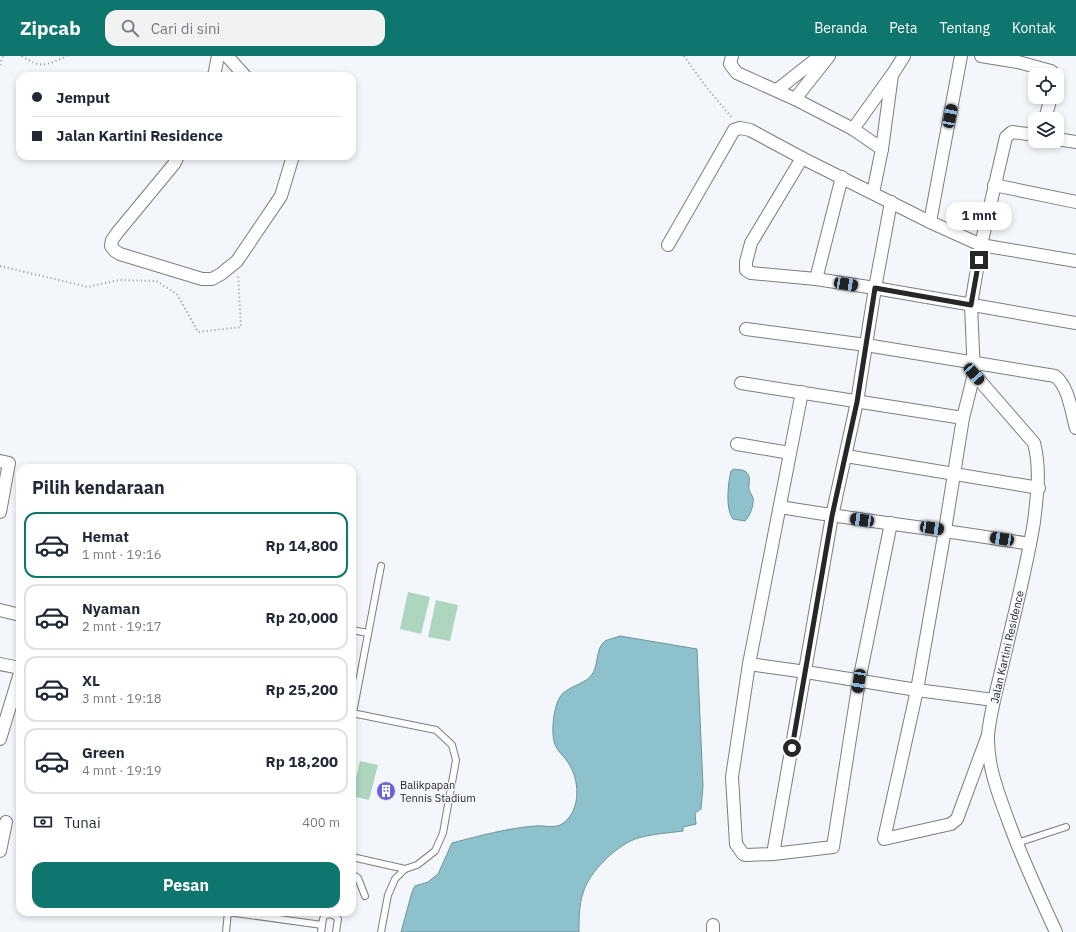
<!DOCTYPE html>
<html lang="id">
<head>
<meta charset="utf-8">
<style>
	:root { --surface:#fff; --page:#f2f2f3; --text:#1f2937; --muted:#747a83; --line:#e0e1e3; --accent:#0f766e }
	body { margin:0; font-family:"IBM Plex Sans",sans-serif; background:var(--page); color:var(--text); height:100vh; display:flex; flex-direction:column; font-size:15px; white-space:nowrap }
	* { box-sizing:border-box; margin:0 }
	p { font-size:13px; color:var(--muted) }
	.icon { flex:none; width:22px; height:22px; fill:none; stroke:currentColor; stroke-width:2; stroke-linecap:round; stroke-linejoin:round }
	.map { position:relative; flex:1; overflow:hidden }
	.side { position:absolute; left:16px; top:408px; width:340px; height:452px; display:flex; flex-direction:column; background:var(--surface); border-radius:12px; box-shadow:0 2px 6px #0003 }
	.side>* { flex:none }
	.banner { position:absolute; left:16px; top:16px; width:340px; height:88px; border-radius:12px; box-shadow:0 2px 6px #0003; display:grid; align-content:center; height:88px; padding:0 16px; background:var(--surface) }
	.buttons { position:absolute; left:1028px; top:12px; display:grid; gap:8px }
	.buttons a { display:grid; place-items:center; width:36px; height:36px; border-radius:8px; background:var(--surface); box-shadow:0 2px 6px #0003; font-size:20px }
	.end { position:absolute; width:18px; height:18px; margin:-9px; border:5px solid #252729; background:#fff; box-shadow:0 0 0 2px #fff }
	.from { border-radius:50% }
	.bubble { position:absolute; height:28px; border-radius:12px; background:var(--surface); box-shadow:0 2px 6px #0003; font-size:13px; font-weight:700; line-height:28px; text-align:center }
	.car { position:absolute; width:12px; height:24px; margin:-12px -6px; border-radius:5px; box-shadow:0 0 3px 1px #0007; background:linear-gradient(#222 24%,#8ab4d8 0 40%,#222 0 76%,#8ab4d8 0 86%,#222 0) }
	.banner b { display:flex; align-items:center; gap:14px; height:38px; font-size:15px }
	.banner b+b { border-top:1px solid var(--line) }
	.banner i { width:10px; height:10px; background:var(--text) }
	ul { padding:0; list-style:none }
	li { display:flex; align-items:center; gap:12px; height:66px; margin:0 8px 6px; padding:0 8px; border:2px solid var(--line); border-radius:12px }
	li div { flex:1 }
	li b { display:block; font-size:15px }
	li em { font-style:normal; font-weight:700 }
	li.on { border-color:var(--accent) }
	li>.icon { width:36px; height:36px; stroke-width:1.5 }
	h2 { padding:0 16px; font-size:18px; line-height:48px }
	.pay { display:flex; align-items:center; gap:10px; height:44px; padding:0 16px; font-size:15px }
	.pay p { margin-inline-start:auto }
	.primary-button { display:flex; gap:8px; margin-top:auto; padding:8px 16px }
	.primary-button a { flex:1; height:46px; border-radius:12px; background:var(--accent); color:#fff; font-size:16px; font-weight:700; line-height:46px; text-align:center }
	header { display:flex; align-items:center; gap:24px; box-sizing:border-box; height:56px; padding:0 20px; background:var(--accent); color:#fff }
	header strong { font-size:19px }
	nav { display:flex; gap:22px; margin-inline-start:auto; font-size:14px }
	.search { width:280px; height:36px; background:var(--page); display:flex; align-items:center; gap:10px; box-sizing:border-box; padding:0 14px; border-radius:12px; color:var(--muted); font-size:15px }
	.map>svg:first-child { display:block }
</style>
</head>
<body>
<header>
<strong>Zipcab</strong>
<div class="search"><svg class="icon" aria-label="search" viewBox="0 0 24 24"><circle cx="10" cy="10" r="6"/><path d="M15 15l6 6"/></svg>Cari di sini</div>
<nav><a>Beranda</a><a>Peta</a><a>Tentang</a><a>Kontak</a></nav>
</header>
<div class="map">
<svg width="1076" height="876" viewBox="0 0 1076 876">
	<rect width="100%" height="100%" fill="#f3f6fb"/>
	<g fill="#aed5bd">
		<path d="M408 536 430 541 421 578 400 573Z"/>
		<path d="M436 544 458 549 450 585 428 581Z"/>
		<path d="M360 705 378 709 369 744 352 740Z"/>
	</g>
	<g fill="#8dc2cd" stroke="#6e949c">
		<path d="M734 413C738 414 743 413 746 416 752 421 748 428 749 434 750 437 752 439 753 442 754 450 750 460 745 465L733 463C725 453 728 427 731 415Z"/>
		<path d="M620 580 697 593 703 730 701 753 695 757 696 768 683 771V775C668 777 650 778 635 783 615 791 589 816 583 837 579 849 579 863 579 876H401L412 836 415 830 428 826 438 818 452 787C479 780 508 772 535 770 544 769 554 773 562 768 582 755 580 722 567 705 562 698 556 694 554 685 551 674 554 650 560 641 566 631 582 629 590 621 600 611 594 594 605 585 609 583 615 582 620 580Z"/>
	</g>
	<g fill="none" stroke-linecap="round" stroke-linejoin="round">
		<g stroke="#7b7e83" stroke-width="8">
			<g id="lane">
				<path d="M352 574 368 577"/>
				<path d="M352 657 436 674 452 689 456 704 443 777 435 795 417 809 405 813 395 823 388 839 381 876"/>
				<path d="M353 657 381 510"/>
				<path d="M1017 787 1066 771"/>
				<path d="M352 801 405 813"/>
				<path d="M352 818 358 822 365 840"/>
				<path d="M228 856 322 869"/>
				<path d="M226 876 228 856"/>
				<path d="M321 876 323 863 325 859C331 858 334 858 338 863L336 876"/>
			</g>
		</g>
		<g stroke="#7b7e83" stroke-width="14">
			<g id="street">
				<path d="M227 0 245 20"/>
				<path d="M732 0 730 8 737 17 795 43 853 73 882 93"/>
				<path d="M981 0 1018 6 1051 15 1055 19"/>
				<path d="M214 20 218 0"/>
				<path d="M777 34 820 0"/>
				<path d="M795 43 829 0"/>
				<path d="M1045 63 1051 41"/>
				<path d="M853 73 891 20"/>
				<path d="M1057 83 1076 86"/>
				<path d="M178 100 174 108 117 177 112 184 111 190 115 195 120 198 202 223H212L221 218 237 205 281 140 293 100"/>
				<path d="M994 129 1076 146"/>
				<path d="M873 137 882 93 892 19 904 0"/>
				<path d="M930 166 961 0"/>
				<path d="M668 189 734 74 740 72 750 74 802 102"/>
				<path d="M1076 205 981 189 930 166 802 102 751 187 746 206V214L751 217 816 223 875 232 1076 267"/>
				<path d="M816 223 842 121"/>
				<path d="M746 273 866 289 1055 320C1069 331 1071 355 1076 372"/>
				<path d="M974 318 1034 387C1041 414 1037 439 1034 466 1026 515 1013 563 1002 611 997 633 990 657 988 679 987 709 998 737 1008 764 1022 803 1039 839 1056 876"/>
				<path d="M741 327 963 362"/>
				<path d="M802 336 749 608 732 721 736 788 743 798 746 799 773 798 833 791 859 625 891 467"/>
				<path d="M737 388 790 397"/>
				<path d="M846 400 1039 432"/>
				<path d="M0 405 9 407 0 456"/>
				<path d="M780 451C863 465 947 474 1030 488"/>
				<path d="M0 554 20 559"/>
				<path d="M0 608 20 612"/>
				<path d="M749 608 806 616 917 634 994 644"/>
				<path d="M988 679 957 763 951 768 884 783 917 634 945 474 963 362 974 318 971 249 981 189 1006 81 1012 76 1035 79"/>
				<path d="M0 683 20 617"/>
				<path d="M0 795 6 766"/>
				<path d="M773 798 832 460 857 346 875 232 891 146"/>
				<path d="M713 876V869"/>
			</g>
		</g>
		<g stroke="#939599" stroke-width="2" stroke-dasharray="1 3" stroke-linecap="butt">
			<path d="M22 0C41 13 47 9 67 0"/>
			<path d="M684 0 707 32 733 63"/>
			<path d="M0 9 3 0"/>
			<path d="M0 210 88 231 119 224 156 225 177 238 198 276 241 271 238 218"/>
		</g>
		<use href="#lane" stroke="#fff" stroke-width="6"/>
		<use href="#street" stroke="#fff" stroke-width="12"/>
	</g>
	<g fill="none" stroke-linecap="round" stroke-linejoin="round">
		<path stroke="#252729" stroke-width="5" d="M792 692 832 460 857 346 875 232 971 249 979 204"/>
	</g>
	<defs>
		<g id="building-disc" transform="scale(1)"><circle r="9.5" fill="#6663dc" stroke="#f3f6fb"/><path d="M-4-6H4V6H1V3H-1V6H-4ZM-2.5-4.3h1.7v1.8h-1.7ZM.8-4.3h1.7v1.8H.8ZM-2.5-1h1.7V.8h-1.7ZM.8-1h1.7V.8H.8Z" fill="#fff"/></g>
	</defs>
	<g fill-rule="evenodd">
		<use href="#building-disc" x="386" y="735"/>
	</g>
	<g text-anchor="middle" stroke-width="3" stroke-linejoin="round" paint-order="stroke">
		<g font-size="11" fill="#252729" stroke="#f3f6fb">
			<text transform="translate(1007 591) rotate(-77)" y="4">Jalan Kartini Residence</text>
		</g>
		<g font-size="11" fill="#252729" stroke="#f3f6fb" text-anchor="start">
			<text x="400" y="733">Balikpapan<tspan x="400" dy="13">Tennis Stadium</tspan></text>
		</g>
	</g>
</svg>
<div class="buttons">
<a><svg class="icon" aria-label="locate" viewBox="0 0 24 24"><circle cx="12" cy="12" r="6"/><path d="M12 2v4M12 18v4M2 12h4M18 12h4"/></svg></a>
<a><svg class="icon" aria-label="layers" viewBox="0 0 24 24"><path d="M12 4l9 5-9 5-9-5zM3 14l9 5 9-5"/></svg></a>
</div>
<i class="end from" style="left:792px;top:692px"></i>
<i class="end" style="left:979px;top:204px"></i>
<div class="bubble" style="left:946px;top:146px;width:66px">1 mnt</div>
<i class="car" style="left:950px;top:60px;rotate:11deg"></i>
<i class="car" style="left:846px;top:228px;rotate:99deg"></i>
<i class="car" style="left:974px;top:318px;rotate:139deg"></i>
<i class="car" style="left:862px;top:464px;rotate:278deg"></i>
<i class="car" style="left:932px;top:472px;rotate:98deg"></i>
<i class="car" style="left:1002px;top:483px;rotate:279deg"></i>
<i class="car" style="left:859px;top:625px;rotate:189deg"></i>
<div class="banner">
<b><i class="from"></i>Jemput</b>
<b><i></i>Jalan Kartini Residence</b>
</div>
<section class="side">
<h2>Pilih kendaraan</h2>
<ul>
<li class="on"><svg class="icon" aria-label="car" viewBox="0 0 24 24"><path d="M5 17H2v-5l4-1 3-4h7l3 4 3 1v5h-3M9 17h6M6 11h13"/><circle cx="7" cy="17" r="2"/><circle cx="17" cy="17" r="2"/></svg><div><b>Hemat</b><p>1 mnt · 19:16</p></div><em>Rp 14,800</em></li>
<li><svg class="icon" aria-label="car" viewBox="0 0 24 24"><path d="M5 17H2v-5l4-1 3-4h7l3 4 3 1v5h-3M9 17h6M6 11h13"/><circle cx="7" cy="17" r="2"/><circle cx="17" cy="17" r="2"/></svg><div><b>Nyaman</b><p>2 mnt · 19:17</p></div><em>Rp 20,000</em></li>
<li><svg class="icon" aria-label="car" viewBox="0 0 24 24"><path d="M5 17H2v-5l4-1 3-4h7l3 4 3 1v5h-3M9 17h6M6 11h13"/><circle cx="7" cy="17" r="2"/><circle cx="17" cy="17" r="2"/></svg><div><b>XL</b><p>3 mnt · 19:18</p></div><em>Rp 25,200</em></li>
<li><svg class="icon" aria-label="car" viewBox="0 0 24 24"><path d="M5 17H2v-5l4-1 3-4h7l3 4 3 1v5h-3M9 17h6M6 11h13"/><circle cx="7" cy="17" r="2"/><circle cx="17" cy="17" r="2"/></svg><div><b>Green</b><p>4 mnt · 19:19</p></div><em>Rp 18,200</em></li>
</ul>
<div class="pay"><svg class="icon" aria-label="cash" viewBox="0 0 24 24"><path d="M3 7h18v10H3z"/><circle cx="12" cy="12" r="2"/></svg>Tunai<p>400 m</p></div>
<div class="primary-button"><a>Pesan</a></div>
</section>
</div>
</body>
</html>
